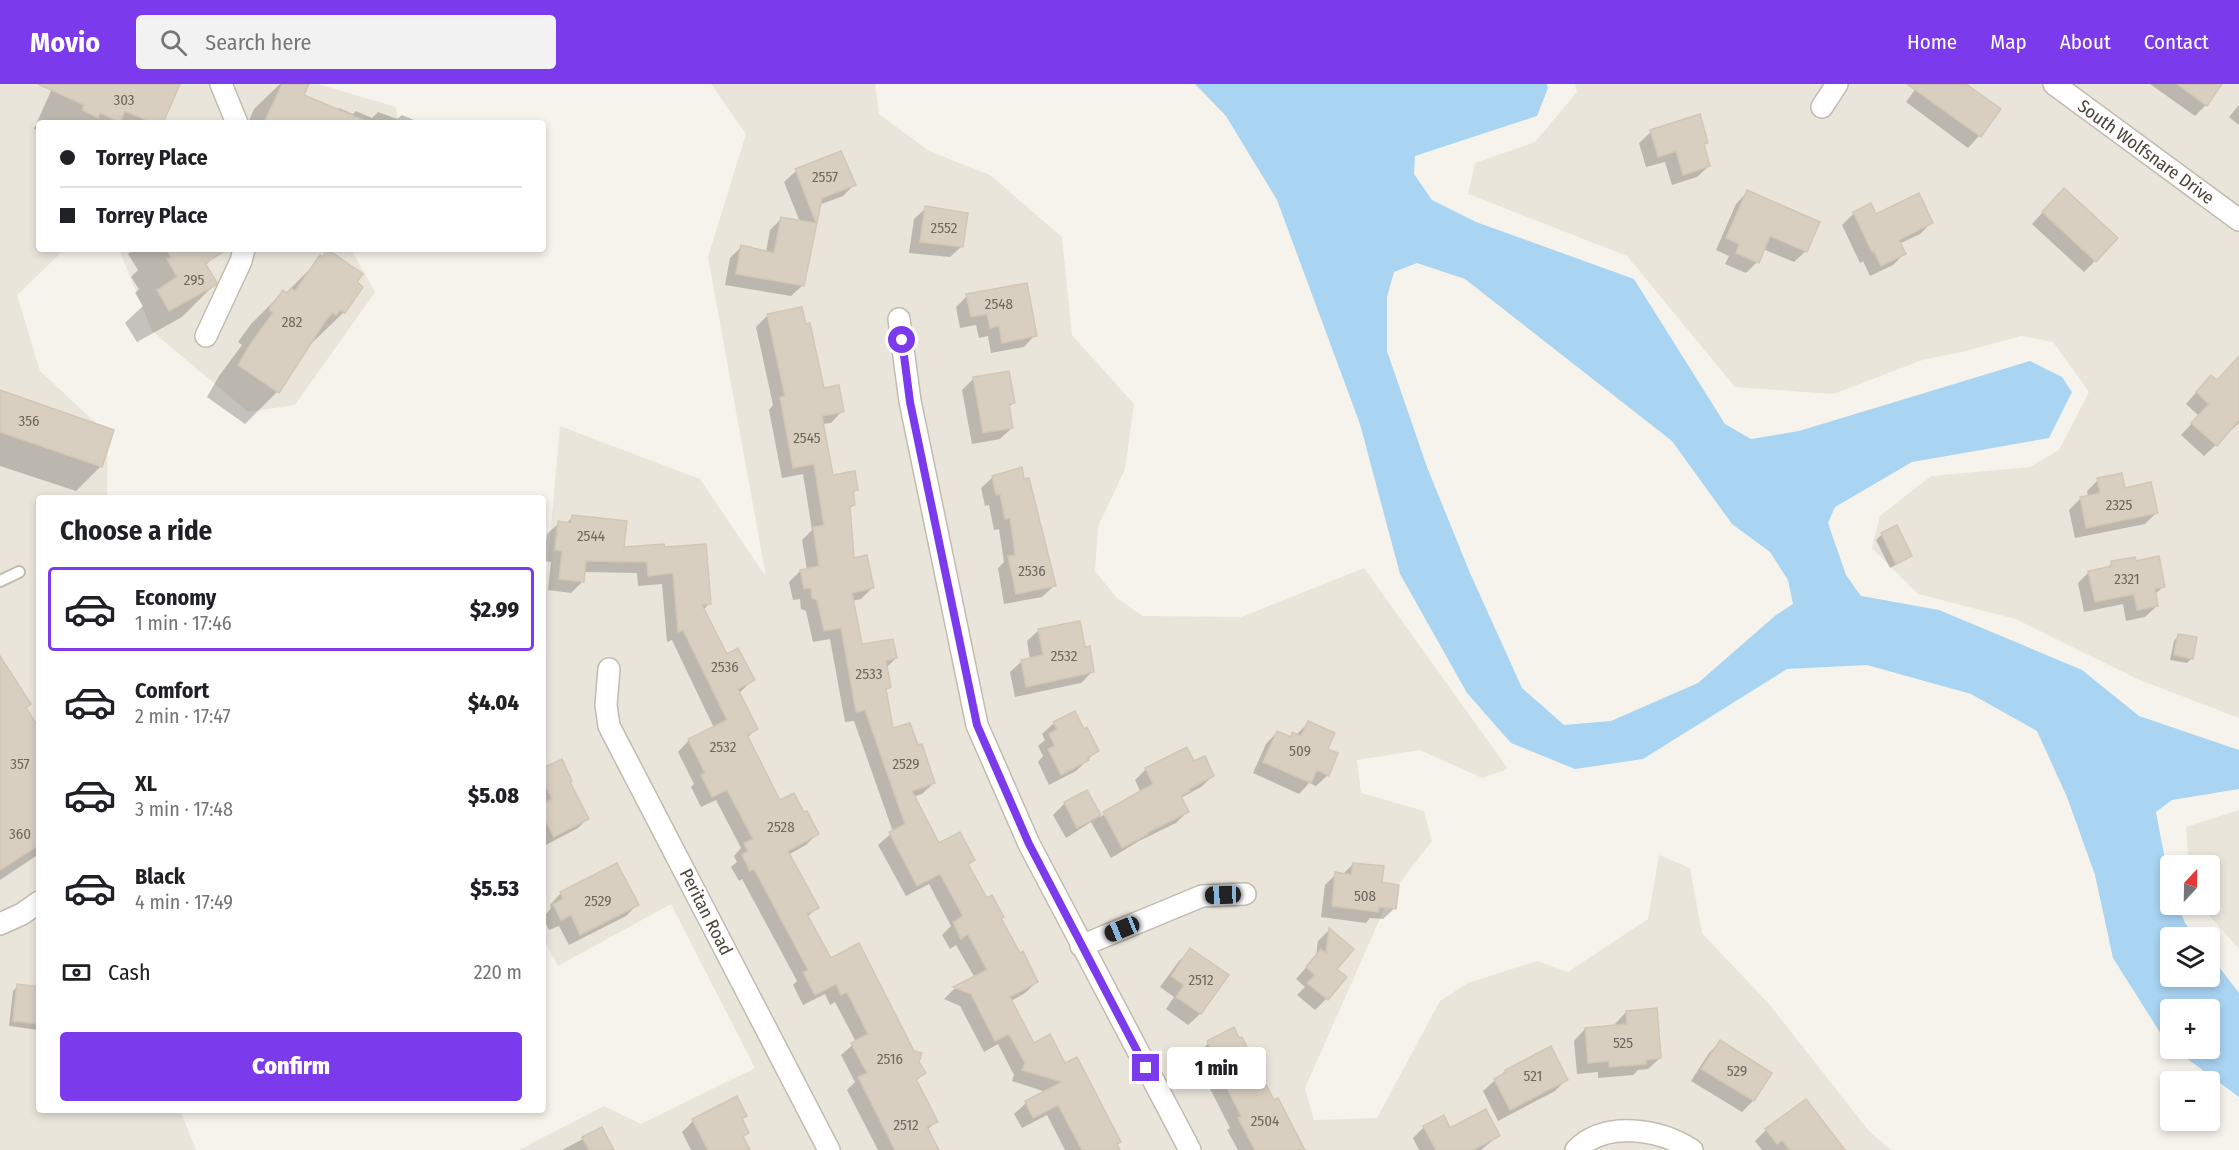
<!DOCTYPE html>
<html lang="en">
<head>
<meta charset="utf-8">
<style>
	:root { --surface:#fff; --page:#f2f2f2; --text:#202124; --muted:#757577; --line:#e0e0e0; --accent:#7c3aed }
	body { margin:0; font-family:"Fira Sans Condensed",sans-serif; background:var(--page); color:var(--text); height:100vh; display:flex; flex-direction:column; font-size:22px; white-space:nowrap }
	* { box-sizing:border-box; margin:0 }
	p { font-size:20px; color:var(--muted) }
	.icon { flex:none; width:33px; height:33px; fill:none; stroke:currentColor; stroke-width:2; stroke-linecap:round; stroke-linejoin:round }
	.map { position:relative; flex:1; overflow:hidden }
	.panel { position:absolute; left:36px; top:411px; width:510px; height:618px; display:flex; flex-direction:column; background:var(--surface); border-radius:6px; box-shadow:0 3px 9px #0003 }
	.panel>* { flex:none }
	.guide { position:absolute; left:36px; top:36px; width:510px; height:132px; border-radius:6px; box-shadow:0 3px 9px #0003; display:grid; align-content:center; height:132px; padding:0 24px; background:var(--surface) }
	.needle { width:39px; rotate:22deg }
	.buttons { position:absolute; left:2160px; top:771px; display:grid; gap:12px }
	.buttons a { display:grid; place-items:center; width:60px; height:60px; border-radius:6px; background:var(--surface); box-shadow:0 3px 9px #0003; font-size:30px }
	.end { position:absolute; width:27px; height:27px; margin:-14px; border:8px solid #7c3aed; background:#fff; box-shadow:0 0 0 3px #fff }
	.from { border-radius:50% }
	.bubble { position:absolute; height:42px; border-radius:6px; background:var(--surface); box-shadow:0 3px 9px #0003; font-size:20px; font-weight:800; line-height:42px; text-align:center }
	.car { position:absolute; width:18px; height:36px; margin:-18px -9px; border-radius:8px; box-shadow:0 0 4px 2px #0007; background:linear-gradient(#222 24%,#8ab4d8 0 40%,#222 0 76%,#8ab4d8 0 86%,#222 0) }
	.guide b { display:flex; align-items:center; gap:21px; height:57px; font-size:22px }
	.guide b+b { border-top:2px solid var(--line) }
	.guide i { width:15px; height:15px; background:var(--text) }
	ul { padding:0; list-style:none }
	li { display:flex; align-items:center; gap:18px; height:84px; margin:0 12px 9px; padding:0 12px; border:3px solid transparent; border-radius:6px }
	li div { flex:1 }
	li b { display:block; font-size:22px }
	li em { font-style:normal; font-weight:800 }
	li.active { border-color:var(--accent) }
	li>.icon { width:54px; height:54px; stroke-width:1.5 }
	h2 { padding:0 24px; font-size:27px; line-height:72px }
	.pay { display:flex; align-items:center; gap:15px; height:66px; padding:0 24px; font-size:22px }
	.pay p { margin-inline-start:auto }
	.action { display:flex; gap:12px; margin-top:auto; padding:12px 24px }
	.action a { flex:1; height:69px; border-radius:6px; background:var(--accent); color:#fff; font-size:24px; font-weight:800; line-height:69px; text-align:center }
	header { display:flex; align-items:center; gap:36px; box-sizing:border-box; height:84px; padding:0 30px; background:var(--accent); color:#fff }
	header strong { font-size:28px }
	nav { display:flex; gap:33px; margin-inline-start:auto; font-size:21px }
	.search { width:420px; height:54px; background:var(--page); display:flex; align-items:center; gap:15px; box-sizing:border-box; padding:0 21px; border-radius:6px; color:var(--muted); font-size:22px }
	.map>svg:first-child { display:block }
</style>
</head>
<body>
<header>
<strong>Movio</strong>
<div class="search"><svg class="icon" aria-label="search" viewBox="0 0 24 24"><circle cx="10" cy="10" r="6"/><path d="M15 15l6 6"/></svg>Search here</div>
<nav><a>Home</a><a>Map</a><a>About</a><a>Contact</a></nav>
</header>
<div class="map">
<svg width="2239" height="1066" viewBox="0 0 2239 1066">
	<rect width="100%" height="100%" fill="#f6f3ec"/>
	<g fill="#eae5da">
		<path d="M0 0H318L396 23 398 39H39V165H65L17 211 40 287 108 350 107 414H39V1026H180L196 1066H0Z"/>
		<path d="M711 0H875L879 30 929 67 990 91 1062 153 1072 251 1134 320 1125 385 1098 443 1095 487 1117 514 1143 532 1241 533 1364 484 1508 685 1482 694 1420 666 1357 676 1361 709 1424 727 1432 757 1391 810 1305 1004 1314 1036 1377 1034 1440 917 1468 899 1537 877 1568 888 1648 835 1659 771 1690 784 1702 849 1769 920 1869 1047 1891 1066H519L604 1022 641 1040 755 984 671 820 558 882 543 854V533L560 342 700 395 766 493 708 173 746 50Z"/>
		<path d="M1575 0H2239V634L2137 595 2016 535 1918 510 1872 464 1880 432 1931 392 2030 383 2059 366 2089 308 2053 258 2021 252 1958 269 1925 275 1833 310 1735 303 1627 172 1468 110 1475 79 1535 58 1577 8Z"/>
		<path d="M119 165H351L375 208 295 321 248 328 152 247Z"/>
		<path d="M2239 726V865L2200 821 2210 820V782L2189 781 2186 743Z"/>
	</g>
	<path fill="#a9d4f2" fill-rule="evenodd" d="M1195 0H1547L1548 4 1537 32 1415 72 1414 90 1432 116 1476 138 1634 195 1725 340 1751 355 1799 347 2030 277 2062 293 2072 308 2049 354 1912 378 1835 423 1828 439 1846 491 1861 512 1939 526 2082 586 2139 632 2239 666V705L2172 716 2156 728C2161 759 2170 790 2170 820L2178 821 2185 839 2196 853 2170 854V892H2210V871L2239 909V1013L2174 965 2210 964V926H2170V961L2166 958 2113 874 2095 791 2067 713 2037 647 1971 610 1867 581 1787 585 1643 675 1575 685 1511 659 1467 609 1400 490 1360 340 1277 116 1226 32ZM1417 179 1465 195 1672 357 1732 440 1770 468 1788 496 1793 520 1776 531 1698 599 1611 637 1564 641 1522 604 1470 489 1427 383 1387 267V213L1394 188Z"/>
	<g fill="#0003">
		<path d="M54 0H179L161 39H39V47L34 45Z"/>
		<path d="M280 0H302V12L337 27 339 24 353 30 356 27 372 34 378 28 397 35 402 31 421 39H248L254 25Z"/>
		<path d="M1919 0H1964L1999 26 1979 52 1968 64 1906 18Z"/>
		<path d="M2150 0H2220L2206 21 2195 32Z"/>
		<path d="M2239 21V41L2229 33Z"/>
		<path d="M1651 48 1706 58 1703 62 1709 82 1697 93 1672 101 1665 78 1646 83 1639 59Z"/>
		<path d="M840 69 854 101 843 112 819 121 803 201 791 212 725 201 730 174 741 163 766 168 770 146 781 135 800 138 784 98 796 87Z"/>
		<path d="M1747 108 1806 167 1794 178 1763 165 1757 178 1746 189 1725 180 1729 172 1716 166 1736 120Z"/>
		<path d="M2053 117 2095 177 2084 188 2032 140Z"/>
		<path d="M1870 121 1875 132 1932 138 1920 150 1899 160 1904 170 1893 181 1870 192 1863 177 1860 179 1842 141 1854 129Z"/>
		<path d="M926 124 962 162 950 173 909 169 914 135Z"/>
		<path d="M130 165H210L214 172 205 182 215 200 182 233 137 258 125 239 143 222 135 209 139 205 131 193 138 186 128 170 131 167Z"/>
		<path d="M328 167 344 228 311 260 309 258 277 308 245 340 207 313 219 292 242 261 238 258 251 240 283 208 286 209Z"/>
		<path d="M967 212 1035 251 1024 263 991 269 988 252 979 254 976 241 960 244 956 223Z"/>
		<path d="M768 231 823 306 842 327 831 339 822 340 832 392 857 405 852 410 854 421 848 426 852 476 872 504 861 515 852 517 861 562 896 574 886 584 889 603 885 607 892 646 934 699 922 710 913 713 939 762 973 776 967 782 1037 898 1025 909 1011 917 1034 961 1065 981 1118 1066H1065L1047 1031 1022 1044 1014 1030 1026 1019 1046 1008 1012 997 1014 991 998 960 984 968 960 922 944 915 954 905 975 894 956 861 950 865 942 851 951 842 929 800 906 812 878 761 893 748 854 637 845 638 830 555 813 558 806 527 801 525 800 515 793 516 789 498 800 487 807 486 802 456 812 446 803 390 782 394 769 326 773 321 756 243Z"/>
		<path d="M2239 287V339L2204 372 2181 351 2199 332 2186 320 2200 304Z"/>
		<path d="M974 294 1013 319 1008 324 1012 344 1000 355 972 360 962 306Z"/>
		<path d="M0 308 101 382 76 407 0 382Z"/>
		<path d="M993 393 1054 502 1042 513 1004 520 998 484 1004 478 999 445 994 446 989 421 985 422 981 404Z"/>
		<path d="M2098 396 2124 406 2156 429 2145 440 2075 454 2069 426 2080 415 2088 413 2087 407Z"/>
		<path d="M573 433 622 465 663 461 710 519 703 526 727 572 753 596 739 609 756 645 747 654 779 718 817 750 806 761 788 771 817 824 807 833 830 876 917 978 924 989 916 997 936 1038 927 1046 934 1066H878L847 1006 855 998 841 971 856 958 835 918 830 921 825 910 803 921 793 901 797 897 742 795 739 797 731 783 737 778 734 772 741 764 716 716 701 723 691 703 694 700 678 668 689 656 714 644 672 556 667 558 662 500 638 502 637 489 584 488 582 498 571 509 548 506 551 478 544 477 547 450 559 439 565 440Z"/>
		<path d="M1897 443 1911 471 1905 476 1890 484 1876 456 1882 450Z"/>
		<path d="M2112 479H2135L2163 503 2154 511 2157 522 2145 533 2126 537 2123 520 2084 528 2078 499 2089 488 2106 485Z"/>
		<path d="M1039 546 1084 565 1093 587 1081 599 1015 613 1010 588 1022 577 1030 575 1027 557Z"/>
		<path d="M2179 551 2192 574 2187 579 2170 576 2174 557Z"/>
		<path d="M0 595 39 647V770L0 796Z"/>
		<path d="M1074 629 1097 667 1076 687 1049 701 1038 678 1043 672 1038 662 1045 656 1042 650 1054 639Z"/>
		<path d="M1308 639 1326 665 1328 691 1316 702 1309 699 1299 710 1253 689 1266 660 1277 648 1289 654 1293 650H1297Z"/>
		<path d="M1194 679 1213 692 1201 703 1181 714 1187 728 1176 739 1139 757 1111 774 1091 738 1066 754 1053 731 1064 720 1086 708 1100 733 1141 709 1135 696 1146 685Z"/>
		<path d="M543 686 569 698 587 735 578 744 544 762Z"/>
		<path d="M1353 780 1380 800 1395 824 1383 835 1370 834 1366 839 1321 833 1325 801 1336 790 1342 791Z"/>
		<path d="M561 809 637 821 626 832 569 861 559 842 549 846 543 834 551 824 550 821Z"/>
		<path d="M1329 846 1335 885 1326 915 1315 926 1297 911 1305 903 1296 895 1316 872 1318 857Z"/>
		<path d="M1190 866 1227 891 1200 930 1188 941 1166 925 1174 913 1160 903 1179 877Z"/>
		<path d="M18 902 39 904V946L9 942 13 907Z"/>
		<path d="M1626 928 1660 974 1648 985 1638 986 1633 991 1598 994V988L1577 990 1574 957 1585 945 1615 943V940Z"/>
		<path d="M1211 957 1273 1018 1302 1066H1238L1227 1046 1230 1044 1199 983 1202 980 1199 968Z"/>
		<path d="M1720 958 1770 989 1753 1017 1742 1028 1691 997 1709 969Z"/>
		<path d="M1550 964 1566 996 1555 1007 1498 1037 1483 1007 1505 987Z"/>
		<path d="M745 1031 741 1036 747 1049 742 1054 749 1066H691L682 1048 693 1037Z"/>
		<path d="M1424 1043 1450 1046 1498 1052 1481 1066H1419L1413 1054Z"/>
		<path d="M602 1045 612 1066H562Z"/>
		<path d="M1766 1046 1840 1066H1762L1755 1057Z"/>
	</g>
	<g fill="#d8cfc1" stroke="#d3c7b4" stroke-width="1.5">
		<path d="M38 0H180L163 39H153L125 27 120 38 100 29 98 34 82 26 84 21Z"/>
		<path d="M282 0H309L304 11 370 39H264Z"/>
		<path d="M1907 0H1966L2001 25 1981 53Z"/>
		<path d="M2177 0H2222L2207 22Z"/>
		<path d="M1700 30 1708 59 1704 60 1710 82 1683 91 1676 67 1658 73 1650 46Z"/>
		<path d="M841 67 856 101 822 114 804 202 736 190 741 161 774 169 781 133 816 139 795 85Z"/>
		<path d="M2064 104 2118 154 2096 178 2042 128Z"/>
		<path d="M1747 106 1820 138 1807 168 1770 152 1759 179 1736 169 1739 160 1726 154Z"/>
		<path d="M1919 109 1933 139 1899 156 1906 170 1881 182 1874 167 1872 168 1853 128 1871 119 1876 130Z"/>
		<path d="M925 122 968 129 963 163 920 158Z"/>
		<path d="M166 165H228L205 179 217 199 216 201 169 227 157 206 177 193 167 175 171 173Z"/>
		<path d="M327 165 363 190 357 198 363 203 345 229 340 226 336 231 332 229 324 239 279 309 238 281 251 259 273 229 269 225 283 206 287 209 291 204 295 207 320 171 323 173Z"/>
		<path d="M1027 199 1037 252 1002 259 999 242 990 244 987 230 971 233 966 210Z"/>
		<path d="M802 223 806 240 810 239 824 304 839 301 844 328 822 332 833 391 855 387 858 406 853 407 855 421 850 422 854 474 867 471 874 504 852 509 862 560 893 555 897 574 886 577 891 603 886 605 893 644 910 639 918 661 922 660 935 699 912 707 939 759 960 748 975 776 968 780 987 814 992 811 1004 833 1001 834 1020 869 1023 867 1038 898 1010 913 1034 959 1050 950 1065 979 1077 973 1121 1058 1117 1060 1120 1066H1082L1058 1021 1033 1034 1025 1017 1062 998 1022 986 1025 979 1009 950 995 957 971 910 953 903 987 886 968 850 961 855 953 838 963 832 940 790 917 802 889 748 905 740 865 626 856 628 841 544 824 547 817 516 812 514 811 504 804 505 800 486 819 482 813 443 824 441 814 380 793 384 780 313 785 312 767 230Z"/>
		<path d="M2239 272V336L2217 362 2191 339 2209 320 2196 308 2211 291 2217 296Z"/>
		<path d="M1009 287 1015 319 1009 320 1013 344 983 349 973 293Z"/>
		<path d="M0 306 114 346 102 383 0 348Z"/>
		<path d="M1022 383 1024 395 1029 394 1056 502 1016 510 1008 472 1015 471 1010 434 1005 435 1000 410 996 411 992 392Z"/>
		<path d="M2122 389 2125 404 2151 398 2158 429 2086 444 2080 413 2100 409 2097 394Z"/>
		<path d="M572 431 627 437 624 463 664 460 665 463 706 460 711 520 702 521 727 570 738 564 755 596 738 605 758 645 747 651 780 716 794 709 804 728 807 727 819 750 788 767 819 824 807 830 831 874 859 859 914 967 922 969 919 978 926 989 916 995 938 1038 927 1043 939 1066H895L858 993 867 989 851 959 868 950 847 908 841 911 836 900 815 911 803 888 808 886 754 785 750 787 742 771 748 767 744 759 753 755 727 706 712 713 701 691 705 689 688 655 727 636 683 546 678 548 673 489 648 492 647 478 586 477 584 498 559 495 562 467 555 466 558 437 571 439Z"/>
		<path d="M1897 441 1912 472 1896 480 1881 449Z"/>
		<path d="M2159 472 2165 503 2155 505 2158 522 2137 526 2134 510 2095 518 2088 487 2112 482 2111 477 2135 473 2136 477Z"/>
		<path d="M1080 537 1085 563 1090 562 1094 588 1026 603 1021 576 1043 571 1038 545Z"/>
		<path d="M2178 550 2197 553 2193 575 2174 571Z"/>
		<path d="M0 572 31 620 26 624 39 644V761L0 786Z"/>
		<path d="M1075 627 1084 645 1087 643 1099 667 1087 674 1089 676 1061 691 1048 665 1055 662 1049 650 1057 645 1053 638Z"/>
		<path d="M1308 637 1335 649 1328 665 1338 669 1329 692 1317 686 1311 699 1263 678 1277 647 1291 653 1292 648 1301 652Z"/>
		<path d="M1187 663 1194 677 1205 672 1214 692 1189 705 1190 707 1181 712 1189 728 1147 749 1148 750 1122 764 1103 728 1153 700 1145 684Z"/>
		<path d="M562 675 572 697 570 698 589 735 554 753 543 732V720L552 715 543 696V684Z"/>
		<path d="M1087 706 1101 731 1077 744 1064 718Z"/>
		<path d="M617 779 639 821 580 851 571 831 561 836 553 820 563 815 560 808Z"/>
		<path d="M1353 779 1384 782 1382 798 1399 801 1396 825 1379 823 1378 828 1332 822 1335 788 1351 791Z"/>
		<path d="M1329 844 1354 865 1337 885 1347 893 1328 916 1307 899 1315 891 1306 883 1321 865 1326 869Z"/>
		<path d="M1190 864 1229 891 1201 930 1176 913 1184 901 1171 892Z"/>
		<path d="M17 900 39 903V940L13 937Z"/>
		<path d="M1657 924 1661 974 1646 976V980L1609 983V977L1588 979 1585 944 1627 940 1626 927Z"/>
		<path d="M1234 943 1239 954 1242 953 1274 1016 1278 1014 1305 1066H1255L1238 1034 1241 1032 1210 971 1213 969 1207 957Z"/>
		<path d="M1720 956 1772 989 1754 1017 1701 985Z"/>
		<path d="M1551 962 1568 996 1510 1026 1494 995 1506 988 1505 986Z"/>
		<path d="M737 1012 747 1032 742 1034 749 1049 743 1052 750 1066H708L692 1035Z"/>
		<path d="M1806 1015 1845 1066H1790L1782 1056 1777 1060 1765 1045Z"/>
		<path d="M1486 1025 1500 1052 1473 1066H1436L1423 1042 1444 1031 1450 1044Z"/>
		<path d="M602 1043 614 1066H589L582 1053Z"/>
	</g>
	<g fill="none" stroke-linecap="round" stroke-linejoin="round">
		<g stroke="#c2bbae" stroke-width="14">
			<path id="lane" d="M0 497 19 488"/>
		</g>
		<g stroke="#c2bbae" stroke-width="24">
			<g id="street">
				<path d="M221 0 237 39"/>
				<path d="M2054 0 2239 136"/>
				<path d="M1822 23 1837 0"/>
				<path d="M899 235 910 317 977 641 1029 760 1190 1066"/>
				<path d="M206 252 241 177 244 165"/>
				<path d="M609 585 606 621 609 642 829 1066"/>
				<path d="M0 840 22 830 39 818"/>
				<path d="M1081 862 1202 812 1245 810"/>
				<path d="M1576 1066C1605 1036 1660 1045 1692 1066"/>
			</g>
		</g>
		<use href="#lane" stroke="#fff" stroke-width="10"/>
		<use href="#street" stroke="#fff" stroke-width="21"/>
	</g>
	<g fill="none" stroke-linecap="round" stroke-linejoin="round">
		<path stroke="#7c3aed" stroke-width="8" d="M902 256 910 318 977 641 1029 760 1146 984"/>
	</g>
	<g text-anchor="middle" stroke-width="4.5" stroke-linejoin="round" paint-order="stroke">
		<g font-size="15" fill="#6e675b">
			<text x="124" y="21">303</text>
			<text x="825" y="98">2557</text>
			<text x="944" y="149">2552</text>
			<text x="194" y="201">295</text>
			<text x="999" y="225">2548</text>
			<text x="292" y="243">282</text>
			<text x="29" y="342">356</text>
			<text x="807" y="359">2545</text>
			<text x="2119" y="426">2325</text>
			<text x="591" y="457">2544</text>
			<text x="1032" y="492">2536</text>
			<text x="2127" y="500">2321</text>
			<text x="1064" y="577">2532</text>
			<text x="725" y="588">2536</text>
			<text x="869" y="595">2533</text>
			<text x="723" y="668">2532</text>
			<text x="1300" y="672">509</text>
			<text x="20" y="685">357</text>
			<text x="906" y="685">2529</text>
			<text x="781" y="748">2528</text>
			<text x="20" y="755">360</text>
			<text x="1365" y="817">508</text>
			<text x="598" y="822">2529</text>
			<text x="1201" y="901">2512</text>
			<text x="1623" y="964">525</text>
			<text x="890" y="980">2516</text>
			<text x="1737" y="992">529</text>
			<text x="1533" y="997">521</text>
			<text x="1265" y="1042">2504</text>
			<text x="906" y="1046">2512</text>
		</g>
		<g font-size="18" fill="#4b4439" stroke="#fff">
			<text transform="translate(2146 68) rotate(36)" y="6">South Wolfsnare Drive</text>
			<text transform="translate(706 828) rotate(63)" y="6">Peritan Road</text>
		</g>
	</g>
</svg>
<div class="buttons">
<a><svg class="needle" viewBox="-14 -14 28 28"><path d="M0-13l5 13h-10z" fill="#e53935"/><path d="M0 13l5-13h-10z" fill="#757577"/></svg></a>
<a><svg class="icon" aria-label="layers" viewBox="0 0 24 24"><path d="M12 4l9 5-9 5-9-5zM3 14l9 5 9-5"/></svg></a>
<a>+</a>
<a>−</a>
</div>
<i class="end from" style="left:902px;top:256px"></i>
<i class="end" style="left:1146px;top:984px"></i>
<div class="bubble" style="left:1167px;top:963px;width:99px">1 min</div>
<i class="car" style="left:1223px;top:811px;rotate:268deg"></i>
<i class="car" style="left:1122px;top:845px;rotate:248deg"></i>
<div class="guide">
<b><i class="from"></i>Torrey Place</b>
<b><i></i>Torrey Place</b>
</div>
<section class="panel">
<h2>Choose a ride</h2>
<ul>
<li class="active"><svg class="icon" aria-label="car" viewBox="0 0 24 24"><path d="M5 17H2v-5l4-1 3-4h7l3 4 3 1v5h-3M9 17h6M6 11h13"/><circle cx="7" cy="17" r="2"/><circle cx="17" cy="17" r="2"/></svg><div><b>Economy</b><p>1 min · 17:46</p></div><em>$2.99</em></li>
<li><svg class="icon" aria-label="car" viewBox="0 0 24 24"><path d="M5 17H2v-5l4-1 3-4h7l3 4 3 1v5h-3M9 17h6M6 11h13"/><circle cx="7" cy="17" r="2"/><circle cx="17" cy="17" r="2"/></svg><div><b>Comfort</b><p>2 min · 17:47</p></div><em>$4.04</em></li>
<li><svg class="icon" aria-label="car" viewBox="0 0 24 24"><path d="M5 17H2v-5l4-1 3-4h7l3 4 3 1v5h-3M9 17h6M6 11h13"/><circle cx="7" cy="17" r="2"/><circle cx="17" cy="17" r="2"/></svg><div><b>XL</b><p>3 min · 17:48</p></div><em>$5.08</em></li>
<li><svg class="icon" aria-label="car" viewBox="0 0 24 24"><path d="M5 17H2v-5l4-1 3-4h7l3 4 3 1v5h-3M9 17h6M6 11h13"/><circle cx="7" cy="17" r="2"/><circle cx="17" cy="17" r="2"/></svg><div><b>Black</b><p>4 min · 17:49</p></div><em>$5.53</em></li>
</ul>
<div class="pay"><svg class="icon" aria-label="cash" viewBox="0 0 24 24"><path d="M3 7h18v10H3z"/><circle cx="12" cy="12" r="2"/></svg>Cash<p>220 m</p></div>
<div class="action"><a>Confirm</a></div>
</section>
</div>
</body>
</html>
